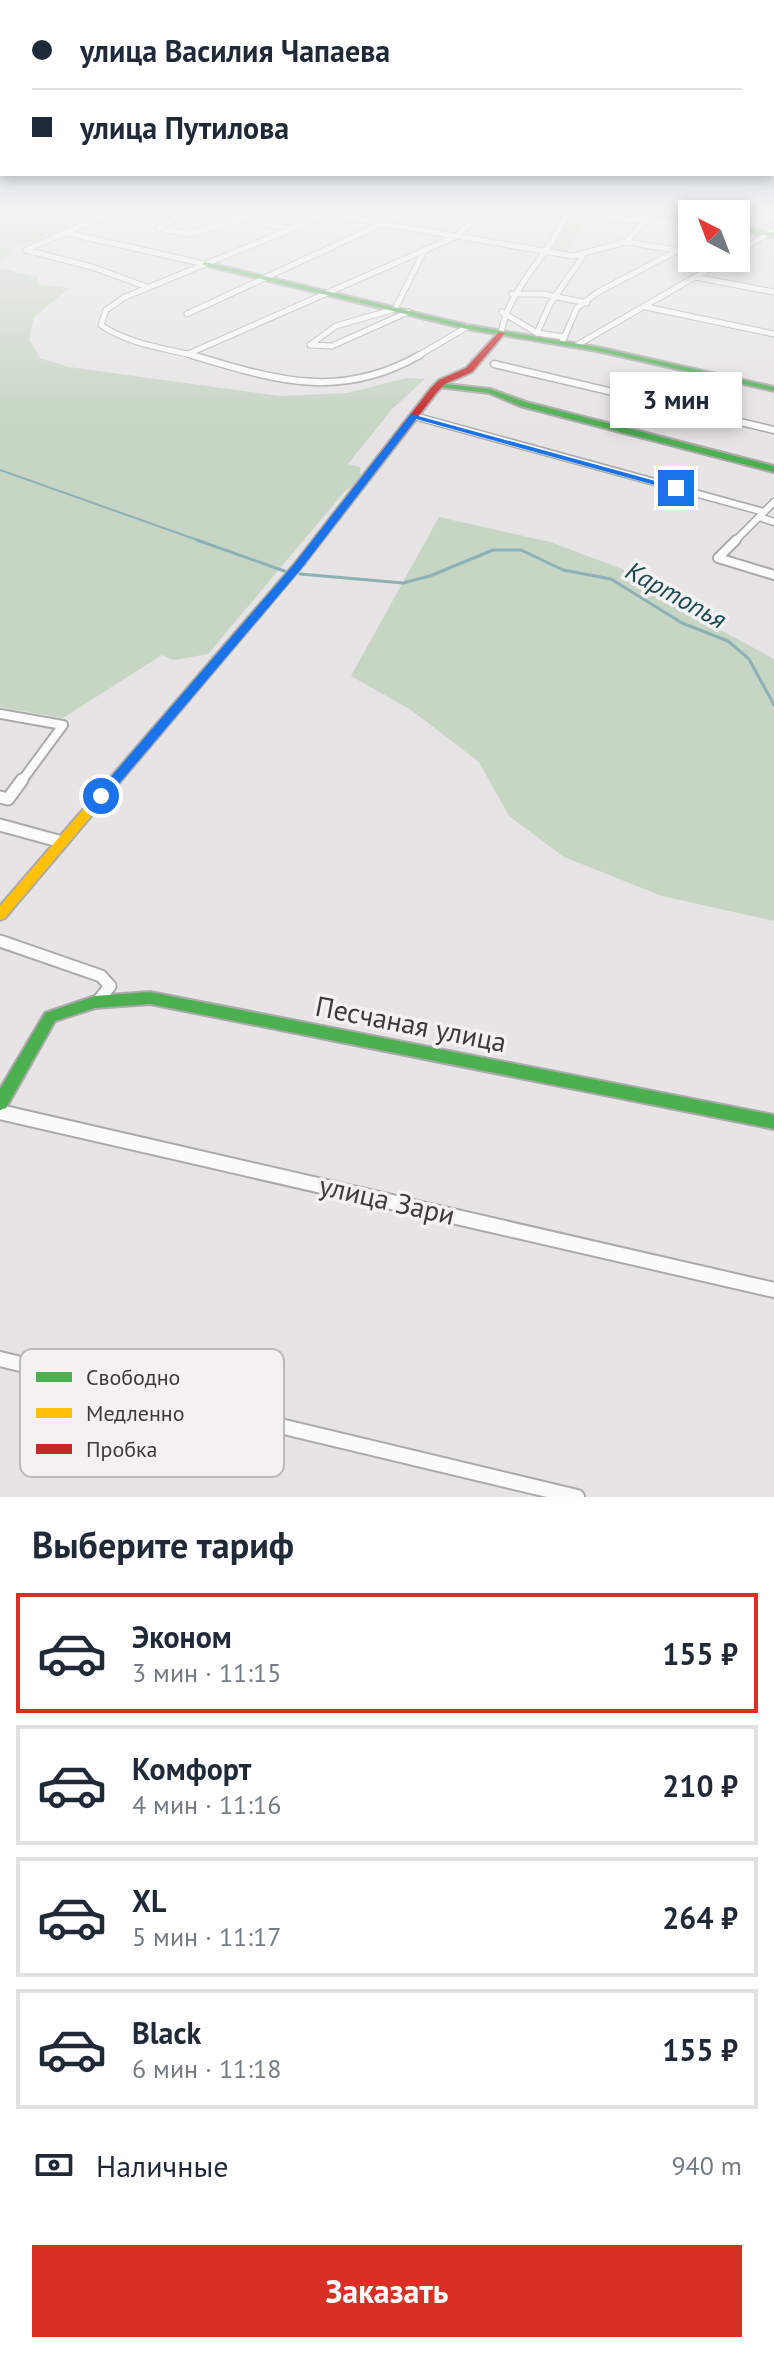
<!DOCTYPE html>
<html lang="ru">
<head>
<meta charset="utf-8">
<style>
	:root { --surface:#fff; --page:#f2f2f3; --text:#1f2937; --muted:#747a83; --line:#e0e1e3; --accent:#d93025 }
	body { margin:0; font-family:"PT Sans",sans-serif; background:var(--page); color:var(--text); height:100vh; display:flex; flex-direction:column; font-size:30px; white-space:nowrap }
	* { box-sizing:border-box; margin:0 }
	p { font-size:26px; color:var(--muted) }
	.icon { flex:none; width:44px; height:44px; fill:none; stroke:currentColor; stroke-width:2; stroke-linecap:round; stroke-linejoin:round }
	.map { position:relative; height:1497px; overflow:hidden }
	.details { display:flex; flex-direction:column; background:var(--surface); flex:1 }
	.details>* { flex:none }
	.guide { position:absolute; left:0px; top:0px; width:774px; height:176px; box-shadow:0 4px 12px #0003; display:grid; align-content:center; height:176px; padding:0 32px; background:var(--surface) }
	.needle { width:52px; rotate:318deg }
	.buttons { position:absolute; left:678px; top:200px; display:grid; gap:16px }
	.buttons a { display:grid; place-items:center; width:72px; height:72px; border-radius:0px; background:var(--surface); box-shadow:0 4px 12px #0003; font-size:40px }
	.end { position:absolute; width:36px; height:36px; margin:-18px; border:10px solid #1a73e8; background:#fff; box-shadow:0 0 0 4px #fff }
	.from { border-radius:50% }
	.bubble { position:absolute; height:56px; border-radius:0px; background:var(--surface); box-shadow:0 4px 12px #0003; font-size:26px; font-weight:800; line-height:56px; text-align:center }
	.guide b { display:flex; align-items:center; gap:28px; height:76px; font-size:30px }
	.guide b+b { border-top:2px solid var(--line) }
	.guide i { width:20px; height:20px; background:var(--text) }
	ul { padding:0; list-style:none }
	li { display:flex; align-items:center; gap:24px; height:120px; margin:0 16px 12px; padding:0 16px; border:4px solid var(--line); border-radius:0px }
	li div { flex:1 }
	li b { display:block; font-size:30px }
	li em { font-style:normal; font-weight:800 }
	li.active { border-color:var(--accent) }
	li>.icon { width:72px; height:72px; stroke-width:1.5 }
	h2 { padding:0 32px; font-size:36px; line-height:96px }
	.pay { display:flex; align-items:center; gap:20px; height:88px; padding:0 32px; font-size:30px }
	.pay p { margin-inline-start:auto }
	.button { display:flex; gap:16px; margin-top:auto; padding:16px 32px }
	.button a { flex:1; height:92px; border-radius:0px; background:var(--accent); color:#fff; font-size:32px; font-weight:800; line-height:92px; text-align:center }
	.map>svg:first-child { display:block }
</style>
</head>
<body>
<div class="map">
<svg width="774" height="1497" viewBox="0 0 774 1497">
	<rect width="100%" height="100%" fill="#e6e4e5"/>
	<g fill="#c6d5c4">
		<path d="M0 214H101L9 250 6 253 11 257 0 261Z"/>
		<path d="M570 216 589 217 566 252 552 251Z"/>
		<path d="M0 268 38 277 37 284 69 288 34 317 29 339 40 358 69 367 280 396 347 393 406 378 425 379 392 409 348 464 360 467 361 480 345 491 208 654 174 660 162 655 63 718 0 707Z"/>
		<path d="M439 517 550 542 622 569 667 601 774 659V921L662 896 564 857 509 816 479 762 411 710 351 676Z"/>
	</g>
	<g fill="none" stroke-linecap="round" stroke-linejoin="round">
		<path stroke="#8cb1b7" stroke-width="2" d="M0 470 203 542"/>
		<g stroke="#8cb1b7" stroke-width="3">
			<path d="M197 540 287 572"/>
			<path d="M300 574 403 583 430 576 493 550H521L563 570 611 579 682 623 728 641 749 659 774 705"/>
		</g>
		<g stroke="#aba9aa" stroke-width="7">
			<g id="street-far4">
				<path d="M107 214 26 250 92 267 147 287"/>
				<path d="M184 214 158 228 189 234 243 219"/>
				<path d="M220 214 291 229"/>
				<path d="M327 214 573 256 626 242 676 250"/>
				<path d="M573 214 634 220 654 215"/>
				<path d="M753 214 774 218"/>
				<path d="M67 233 205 264"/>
				<path d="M626 242 648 218"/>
				<path d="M736 253 774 230"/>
				<path d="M695 277 774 292"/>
				<path d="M512 294H543L587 303"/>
				<path d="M646 307 774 334"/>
				<path d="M408 312 332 346 310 345 336 326 395 309 425 249"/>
				<path d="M502 312 537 333 565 337"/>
				<path d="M187 314 403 214"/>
				<path d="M501 333C509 287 549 256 567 214"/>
				<path d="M537 333 550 304 583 256"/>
				<path d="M562 342 577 308 598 292 692 243"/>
				<path d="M577 345 728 258"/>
				<path d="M188 354 455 237 481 214"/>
				<path d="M199 357C166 348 130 345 101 325L106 310 125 297 328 214"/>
				<path d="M416 357 467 327"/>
			</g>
		</g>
		<g stroke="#aba9aa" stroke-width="9">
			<g id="street-far3">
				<path d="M192 355C276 380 339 401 420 355"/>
				<path d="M494 364 774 430"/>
				<path d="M414 416 764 512"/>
				<path d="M759 517 774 522"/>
				<path d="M734 542 774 502"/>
			</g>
		</g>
		<g stroke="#aba9aa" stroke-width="12">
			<g id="street-far2">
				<path d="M736 540 718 558 774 575"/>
				<path d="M0 714 63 725 21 782"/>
			</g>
		</g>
		<g stroke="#aba9aa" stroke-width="15">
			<g id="street-far1">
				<path d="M0 797 8 799 22 780"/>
				<path d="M0 825 62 842"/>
				<path d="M0 941 101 976 110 986 99 1000"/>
			</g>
		</g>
		<g stroke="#aba9aa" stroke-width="18">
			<g id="street">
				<path d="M0 1112 774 1290"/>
				<path d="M0 1359 577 1497"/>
			</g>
		</g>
		<g stroke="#aba9aa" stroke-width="4">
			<g id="fast">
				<path d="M643 214H658L692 219V223Z"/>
				<path d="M736 226 774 233V237L736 230Z"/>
				<path d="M205 262 467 325 597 347 774 387V391L597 351 467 329 203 265V263Z"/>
				<path d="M436 383 490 389 526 402 774 466V472L520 406 489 393 439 387H436Z"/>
				<path d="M150 992 774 1115V1129L150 1004 95 1008 55 1021 6 1108 0 1110V1089L45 1013 95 996Z"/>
			</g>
		</g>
		<g stroke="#aba9aa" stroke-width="4">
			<path id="slow" d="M300 560 305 563 303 565 5 918 0 920V906L297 561Z"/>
		</g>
		<g stroke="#aba9aa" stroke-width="4">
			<path id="jam" d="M499 332 505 333 472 372 445 384 437 392 303 565H297V561L431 388 439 380 466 368Z"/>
		</g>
		<use href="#street-far4" stroke="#fbfbfb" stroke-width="5"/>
		<use href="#street-far3" stroke="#fbfbfb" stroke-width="6"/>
		<use href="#street-far2" stroke="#fbfbfb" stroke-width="8"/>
		<use href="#street-far1" stroke="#fbfbfb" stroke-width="11"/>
		<use href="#street" stroke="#fbfbfb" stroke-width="14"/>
		<use href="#fast" fill="#4caf50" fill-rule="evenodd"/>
		<use href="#slow" fill="#ffc107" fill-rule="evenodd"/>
		<use href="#jam" fill="#c62828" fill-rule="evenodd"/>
	</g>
	<linearGradient id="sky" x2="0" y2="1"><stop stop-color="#83b3d4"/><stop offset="0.5" stop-color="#f4f3f3"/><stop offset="1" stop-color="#f4f3f3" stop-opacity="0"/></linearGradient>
	<rect width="774" height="424" fill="url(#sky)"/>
	<path fill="#1a73e8" d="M411 414 681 488 673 490 416 419 301 569 106 799H97V793L294 564Z"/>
	<g text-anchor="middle" stroke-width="7" stroke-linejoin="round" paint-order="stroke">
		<g font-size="26" font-style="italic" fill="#194a51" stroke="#f4f1f3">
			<text transform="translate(676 595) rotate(29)" y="9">Картопья</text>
		</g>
		<g font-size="28" fill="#3c3a3b" stroke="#f4f1f3">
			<text transform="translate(411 1024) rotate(11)" y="10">Песчаная улица</text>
			<text transform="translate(387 1200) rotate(13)" y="10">улица Зари</text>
		</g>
	</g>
	<rect x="20" y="1349" width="264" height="128" rx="12" fill="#f4f1f3" stroke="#bdbabc" stroke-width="2"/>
	<rect x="36" y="1372" width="36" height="10" fill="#4caf50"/>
	<rect x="36" y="1408" width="36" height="10" fill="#ffc107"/>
	<rect x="36" y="1444" width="36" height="10" fill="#c62828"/>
	<g font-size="22" fill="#3c3a3b">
		<text x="86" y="1385">Свободно</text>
		<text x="86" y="1421">Медленно</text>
		<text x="86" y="1457">Пробка</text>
	</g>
</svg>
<div class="buttons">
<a><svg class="needle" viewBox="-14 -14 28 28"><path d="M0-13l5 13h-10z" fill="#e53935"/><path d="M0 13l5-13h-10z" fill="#747a83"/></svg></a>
</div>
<i class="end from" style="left:101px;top:796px"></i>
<i class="end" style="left:676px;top:488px"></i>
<div class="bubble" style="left:610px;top:372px;width:132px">3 мин</div>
<div class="guide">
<b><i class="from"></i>улица Василия Чапаева</b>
<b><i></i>улица Путилова</b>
</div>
</div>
<section class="details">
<h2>Выберите тариф</h2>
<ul>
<li class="active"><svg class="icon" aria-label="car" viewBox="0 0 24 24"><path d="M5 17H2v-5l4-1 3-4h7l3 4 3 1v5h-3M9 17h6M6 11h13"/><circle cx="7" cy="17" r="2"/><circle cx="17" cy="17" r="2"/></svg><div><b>Эконом</b><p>3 мин · 11:15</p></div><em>155 ₽</em></li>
<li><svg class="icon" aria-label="car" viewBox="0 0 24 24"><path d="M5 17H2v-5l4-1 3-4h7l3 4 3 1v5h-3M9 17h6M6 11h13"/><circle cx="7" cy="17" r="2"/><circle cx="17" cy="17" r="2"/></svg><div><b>Комфорт</b><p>4 мин · 11:16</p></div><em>210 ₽</em></li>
<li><svg class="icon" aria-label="car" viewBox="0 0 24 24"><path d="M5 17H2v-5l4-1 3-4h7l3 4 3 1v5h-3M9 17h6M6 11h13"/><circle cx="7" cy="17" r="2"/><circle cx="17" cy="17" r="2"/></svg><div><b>XL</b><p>5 мин · 11:17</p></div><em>264 ₽</em></li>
<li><svg class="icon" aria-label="car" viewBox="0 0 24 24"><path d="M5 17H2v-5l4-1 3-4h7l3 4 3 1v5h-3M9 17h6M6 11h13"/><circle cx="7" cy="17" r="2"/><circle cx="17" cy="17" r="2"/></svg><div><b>Black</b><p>6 мин · 11:18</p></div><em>155 ₽</em></li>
</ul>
<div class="pay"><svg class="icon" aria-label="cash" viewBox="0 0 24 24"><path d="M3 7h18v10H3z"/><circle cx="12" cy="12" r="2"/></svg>Наличные<p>940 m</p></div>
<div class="button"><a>Заказать</a></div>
</section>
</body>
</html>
